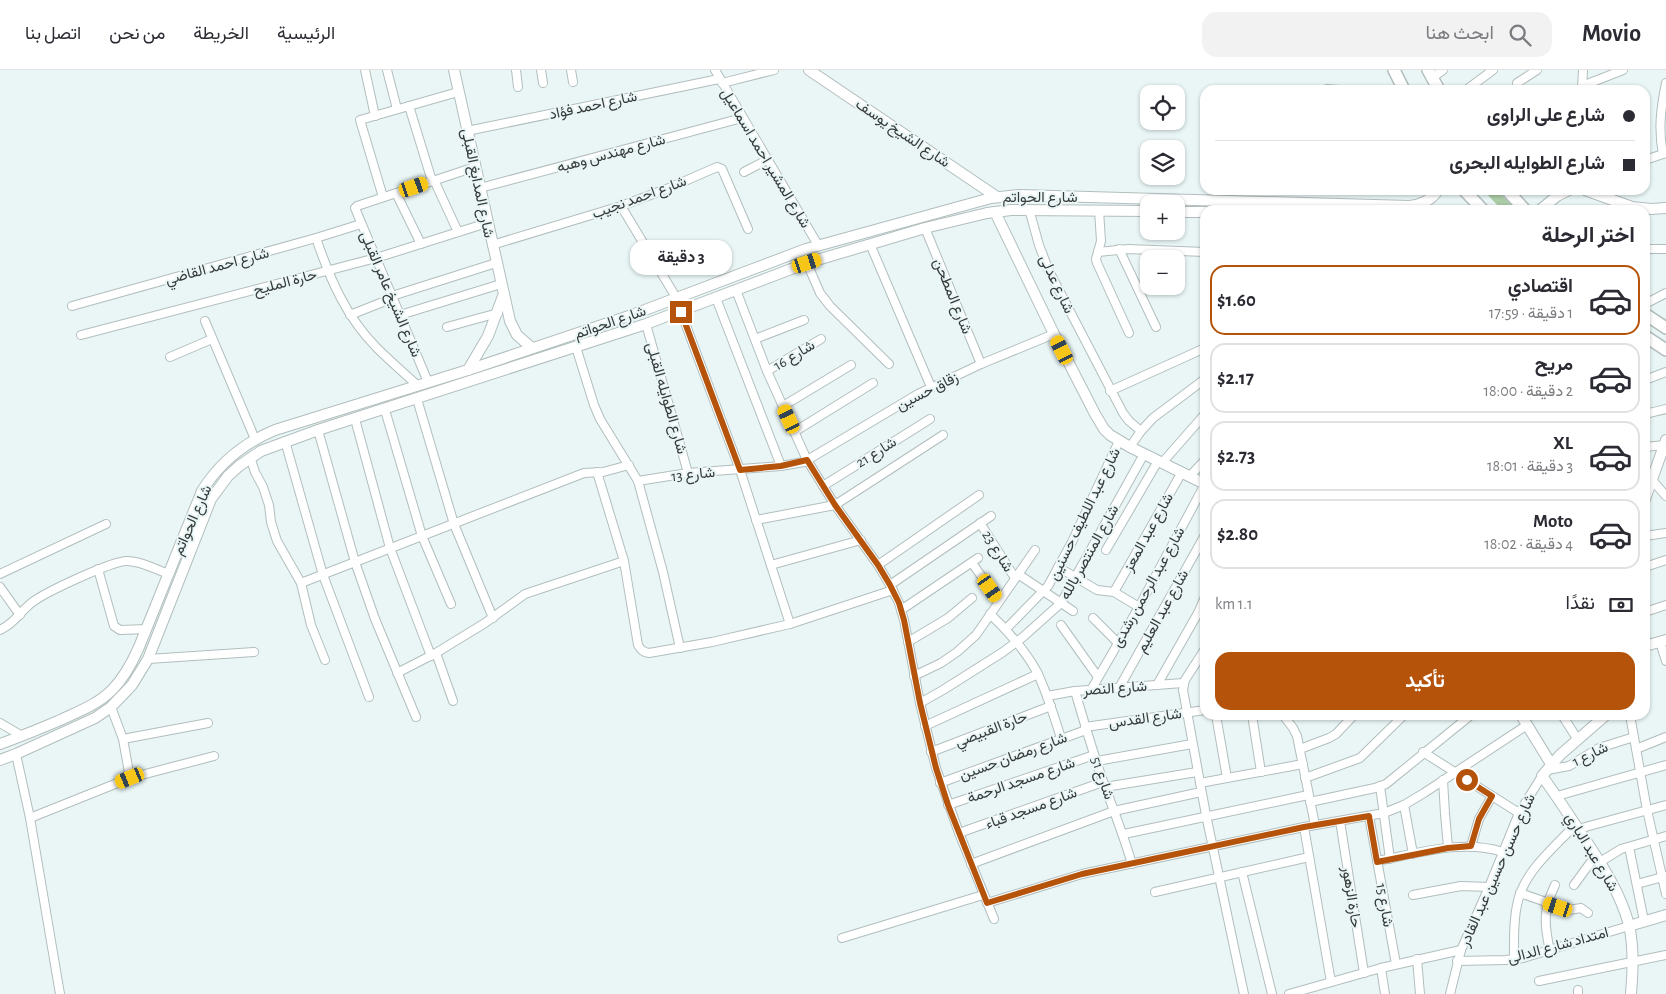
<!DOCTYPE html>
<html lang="ar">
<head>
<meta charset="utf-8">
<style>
	:root { --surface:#fff; --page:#f2f2f3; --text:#2b2b33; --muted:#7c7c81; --line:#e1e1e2; --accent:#b45309 }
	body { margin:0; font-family:"Alegreya Sans",Vazirmatn,sans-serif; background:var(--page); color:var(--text); direction:rtl; height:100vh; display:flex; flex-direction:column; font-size:19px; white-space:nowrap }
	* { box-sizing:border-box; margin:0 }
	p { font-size:16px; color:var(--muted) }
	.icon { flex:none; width:28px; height:28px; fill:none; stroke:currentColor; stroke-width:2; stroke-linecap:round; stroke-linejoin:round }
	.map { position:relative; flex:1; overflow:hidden; direction:ltr }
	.drawer { position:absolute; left:1200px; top:135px; width:450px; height:515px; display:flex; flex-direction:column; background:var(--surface); border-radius:15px; box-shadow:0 1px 4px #0004; direction:rtl }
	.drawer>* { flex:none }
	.banner { position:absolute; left:1200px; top:15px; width:450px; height:110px; border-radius:15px; box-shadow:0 1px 4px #0004; direction:rtl; display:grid; align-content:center; height:110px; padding:0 15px; background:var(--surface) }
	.controls { position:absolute; left:1140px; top:15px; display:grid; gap:10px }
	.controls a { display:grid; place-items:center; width:45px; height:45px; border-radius:10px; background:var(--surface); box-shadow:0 1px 4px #0004; font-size:25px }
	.end { position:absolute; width:22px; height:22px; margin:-11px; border:6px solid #b45309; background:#fff; box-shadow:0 0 0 2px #fff }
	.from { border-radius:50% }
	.bubble { position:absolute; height:35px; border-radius:15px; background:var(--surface); box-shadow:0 1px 4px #0004; font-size:16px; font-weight:700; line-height:35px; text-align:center; direction:rtl }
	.car { position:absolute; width:15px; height:30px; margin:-15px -8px; border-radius:6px; box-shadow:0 0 4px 1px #0007; background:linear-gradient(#f5c518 24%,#345 0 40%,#f5c518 0 76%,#345 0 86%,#f5c518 0) }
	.banner b { display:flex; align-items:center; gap:18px; height:48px; font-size:19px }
	.banner b+b { border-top:1px solid var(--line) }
	.banner i { width:12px; height:12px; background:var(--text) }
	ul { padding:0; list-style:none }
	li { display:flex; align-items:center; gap:15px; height:70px; margin:0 10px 8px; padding:0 5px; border:2px solid var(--line); border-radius:15px }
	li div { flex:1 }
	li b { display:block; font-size:19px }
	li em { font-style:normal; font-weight:700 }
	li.current { border-color:var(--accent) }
	li>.icon { width:45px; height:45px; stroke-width:1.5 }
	h2 { padding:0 15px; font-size:22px; line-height:60px }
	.pay { display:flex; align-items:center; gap:12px; height:55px; padding:0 15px; font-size:19px }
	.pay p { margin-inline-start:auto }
	.primary-button { display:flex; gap:10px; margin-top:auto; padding:10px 15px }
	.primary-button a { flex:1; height:58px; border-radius:15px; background:var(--accent); color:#fff; font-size:20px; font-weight:700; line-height:58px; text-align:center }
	header { display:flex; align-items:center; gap:30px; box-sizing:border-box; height:70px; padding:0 25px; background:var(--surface); border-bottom:1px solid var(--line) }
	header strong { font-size:24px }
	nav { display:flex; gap:28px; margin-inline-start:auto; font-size:18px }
	.search { width:350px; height:45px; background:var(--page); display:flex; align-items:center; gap:12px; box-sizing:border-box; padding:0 18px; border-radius:15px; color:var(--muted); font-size:19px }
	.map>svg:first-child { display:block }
</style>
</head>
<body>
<header>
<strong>Movio</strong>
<div class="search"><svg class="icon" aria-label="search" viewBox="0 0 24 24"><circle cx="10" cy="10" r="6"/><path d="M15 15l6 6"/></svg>ابحث هنا</div>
<nav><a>الرئيسية</a><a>الخريطة</a><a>من نحن</a><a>اتصل بنا</a></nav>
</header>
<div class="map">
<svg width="1666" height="924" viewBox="0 0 1666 924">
	<rect width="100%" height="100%" fill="#eaf6f6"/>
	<path fill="#accda7" d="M1483 120H1497L1516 140H1502Z"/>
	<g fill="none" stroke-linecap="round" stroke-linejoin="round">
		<g stroke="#b2bebe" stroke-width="10">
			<g id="street">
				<path d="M365 0 375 46"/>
				<path d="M387 0 397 39"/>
				<path d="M516 0 518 17"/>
				<path d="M541 0 543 13"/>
				<path d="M571 0 573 12"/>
				<path d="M715 0 818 175"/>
				<path d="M1432 8 1443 0"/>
				<path d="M722 13 774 0"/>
				<path d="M1517 13 1537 0"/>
				<path d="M1582 16 1623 0"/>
				<path d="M1327 19 1340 20"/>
				<path d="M1466 20 1493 0"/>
				<path d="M1582 20 1583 0"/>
				<path d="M409 36 432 111"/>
				<path d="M467 61 719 9"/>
				<path d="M1663 84C1658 59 1661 37 1666 13"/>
				<path d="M1645 90 1666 83"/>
				<path d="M744 102 767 90"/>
				<path d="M434 110 458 162"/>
				<path d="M480 118 742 48"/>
				<path d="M396 123 421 174"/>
				<path d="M383 127 360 50 458 22"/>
				<path d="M621 136 677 229"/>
				<path d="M1029 139 1039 175 1049 201 1123 343 1129 351 1141 361"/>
				<path d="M1099 140 1101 171 1096 189 1097 193 1129 263"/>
				<path d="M925 158 981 294"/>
				<path d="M316 168C330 209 346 247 377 278 390 291 404 303 417 315"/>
				<path d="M870 174 931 317"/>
				<path d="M492 175 621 136 669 118 717 97 722 99 748 159"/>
				<path d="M1119 179 1156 257"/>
				<path d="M1645 179H1666"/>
				<path d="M1098 182 1128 179 1205 182"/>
				<path d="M807 193 820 223 830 236 889 294"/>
				<path d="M736 220 767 301 807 390 835 435 878 495 890 515 899 533 904 550 920 633 936 698 959 763 994 849"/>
				<path d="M392 226 496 193"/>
				<path d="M716 228 781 396"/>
				<path d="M1645 234 1666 223"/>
				<path d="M72 236 316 168 361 154"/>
				<path d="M681 242 740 400 790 554"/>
				<path d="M350 245 393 228"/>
				<path d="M400 245 501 214"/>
				<path d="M205 251 255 369"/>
				<path d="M646 254 688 403"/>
				<path d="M447 257 498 243"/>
				<path d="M81 265 376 188 487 153"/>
				<path d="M755 269 804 250"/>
				<path d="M576 277 594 335 600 349 638 411 663 502 680 578"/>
				<path d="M170 287 212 269"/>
				<path d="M767 301 821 269"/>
				<path d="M1645 310 1666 302"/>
				<path d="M428 312 355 138 357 136 475 97"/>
				<path d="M1110 321 1205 278"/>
				<path d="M417 329 454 454 493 548"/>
				<path d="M783 336 851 295"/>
				<path d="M385 340 422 466 451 534"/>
				<path d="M1645 344 1666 339"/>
				<path d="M355 349 390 478 431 586"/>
				<path d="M318 360 355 492 375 549 416 647"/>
				<path d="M794 362 873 313"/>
				<path d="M285 371 323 505 369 627"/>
				<path d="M1130 377 1141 361 1153 348 1205 309"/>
				<path d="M1645 377 1665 375"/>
				<path d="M250 387 255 402 263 417 269 435 271 452 277 471 301 513 311 555 325 590"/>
				<path d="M1162 393 1205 344"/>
				<path d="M597 402 624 491 638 575C641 580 643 582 649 583L712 572 790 554 893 520"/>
				<path d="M1190 406 1205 390"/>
				<path d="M1652 410 1666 426"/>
				<path d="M638 411 688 403 781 396 804 392 918 324 981 294 1054 264"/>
				<path d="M823 416 930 349"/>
				<path d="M756 450 835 435 943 365"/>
				<path d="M980 453 1015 508"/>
				<path d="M1645 466 1666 463"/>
				<path d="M1106 480 1158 391"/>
				<path d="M972 493 999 531"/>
				<path d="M771 495 861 470"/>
				<path d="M878 495 979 425"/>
				<path d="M1058 497 1097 520 1114 522 1139 537"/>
				<path d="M1645 497 1666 490"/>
				<path d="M98 499 114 556 120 560 147 559"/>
				<path d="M0 504 106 454"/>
				<path d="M1018 504 1073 541"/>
				<path d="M301 513 584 403 603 402 629 395"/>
				<path d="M890 515 991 446"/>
				<path d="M0 517 20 545"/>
				<path d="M1114 522 1182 402"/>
				<path d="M901 540 978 488"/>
				<path d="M1645 542 1666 535"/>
				<path d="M990 544C1008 561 1025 580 1037 602 1047 623 1054 646 1061 668"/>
				<path d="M1093 548 1118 573"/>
				<path d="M1061 555 1098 607"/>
				<path d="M1006 559 1048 516 1072 472 1119 371"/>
				<path d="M0 560C16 552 17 545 29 535 40 524 112 491 127 491 140 491 156 499 168 504"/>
				<path d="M908 572 948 548 972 528"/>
				<path d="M1660 572 1666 591"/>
				<path d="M1205 579 1185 610 1183 620 1206 745 1244 924"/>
				<path d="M436 583 453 631"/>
				<path d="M148 589 254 582"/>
				<path d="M397 603 436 583 485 553 525 524 624 491"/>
				<path d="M914 606 941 593 957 582 976 565 1035 480"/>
				<path d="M1157 615 1198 543 1205 527"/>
				<path d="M1119 618 1205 465"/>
				<path d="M1091 620 1139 537 1205 414"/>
				<path d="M1075 621C1084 652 1093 683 1104 714 1114 741 1124 767 1132 794"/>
				<path d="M1047 626 1075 621 1183 613"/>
				<path d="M920 633 943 620 1003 582 1023 567 1061 533 1144 384"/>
				<path d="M111 637 123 669 130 708"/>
				<path d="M1216 645 1227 708"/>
				<path d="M1252 645 1261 702"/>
				<path d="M1283 645 1293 658 1297 666 1315 755"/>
				<path d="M1562 645 1578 670"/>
				<path d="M1630 645 1647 740 1666 824"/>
				<path d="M0 653 22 666"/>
				<path d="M925 656 1038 604"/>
				<path d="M1085 657 1205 640"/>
				<path d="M123 669 208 653"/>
				<path d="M1300 679 1329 668 1336 664 1354 645"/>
				<path d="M1636 679 1666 667"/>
				<path d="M931 682 1051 636"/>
				<path d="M1423 682 1519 743"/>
				<path d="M16 684 30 748 60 924"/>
				<path d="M1097 691 1192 674"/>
				<path d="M1547 700 1569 696 1599 678 1634 667"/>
				<path d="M1305 708 1360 688 1404 645"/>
				<path d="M1443 710 1445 744 1448 777"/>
				<path d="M940 713 1086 660"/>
				<path d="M1200 713 1303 694"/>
				<path d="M1380 716 1390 789"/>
				<path d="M1105 717 1197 702"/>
				<path d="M1557 726 1666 695"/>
				<path d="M1310 732 1375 718 1386 714 1471 645"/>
				<path d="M948 735 1094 685"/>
				<path d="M1404 735 1413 784"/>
				<path d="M1369 746 1396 894"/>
				<path d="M30 748 130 708 214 686"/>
				<path d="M1340 751 1364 903"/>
				<path d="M1304 757 1331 912"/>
				<path d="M1578 759 1666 735"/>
				<path d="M959 763 1103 712"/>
				<path d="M1124 764 1308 725"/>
				<path d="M1471 776 1479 749 1492 726"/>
				<path d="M1629 777 1644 851"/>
				<path d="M1377 791C1419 783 1462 769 1503 782"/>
				<path d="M1600 792 1621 779 1666 766"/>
				<path d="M971 794 1114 741 1201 722"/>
				<path d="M1242 802 1272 924"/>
				<path d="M1637 814 1666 806"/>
				<path d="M1574 815 1596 785"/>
				<path d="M1155 822 1309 787"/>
				<path d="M1520 823 1569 840 1581 838 1588 843"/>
				<path d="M1413 825 1461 816 1489 817"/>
				<path d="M987 833 1082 804 1304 757 1384 743 1404 735 1424 723 1527 655"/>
				<path d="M842 868 983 825"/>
				<path d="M1550 881C1544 854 1543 840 1555 815"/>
				<path d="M1417 889 1420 924"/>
				<path d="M1514 890C1514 872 1513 853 1517 835 1523 802 1553 779 1575 755"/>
				<path d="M1457 891 1506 890 1523 888 1629 856"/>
				<path d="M1381 898 1385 924"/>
				<path d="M1539 911 1666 885"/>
				<path d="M1289 924 1381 898 1461 880"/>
				<path d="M1450 924 1461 880 1489 817 1519 743 1542 706"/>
				<path d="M1578 924V920"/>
			</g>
		</g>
		<g stroke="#b2bebe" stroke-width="12">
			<g id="secondary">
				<path d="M454 0 510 251 517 265 532 278"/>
				<path d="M809 0 997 127"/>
				<path d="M1585 120 1632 137 1651 139 1666 138"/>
				<path d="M1540 140 1557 126 1569 120"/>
				<path d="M995 142 1054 264 1095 344 1104 359 1110 365 1130 377 1205 414"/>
				<path d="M1176 142H1205"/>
				<path d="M468 300 488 266 503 226"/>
				<path d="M1645 429 1666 370"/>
				<path d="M1645 576 1666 570"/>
				<path d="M1521 645 1551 694"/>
				<path d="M1606 645 1560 685 1542 706C1556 725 1568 744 1581 763 1600 792 1620 821 1629 855 1634 877 1633 902 1631 924"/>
				<path d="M0 674C20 667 39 659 58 651 77 642 97 635 112 620 124 608 132 593 139 577L202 421C220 392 244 373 275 360L468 300 629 246 806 179 991 128 1019 125 1409 136C1421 135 1431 131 1438 120"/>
				<path d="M0 690 16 684 95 648 111 637 132 615 148 589 211 429 228 406 239 396 261 381 318 360 646 254 807 193 925 158 987 143 1011 140 1149 141"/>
				<path d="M1629 856 1666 845"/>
			</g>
		</g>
		<g stroke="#b2bebe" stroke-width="14">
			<g id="primary">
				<path d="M1394 0 1404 20"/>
				<path d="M1428 0 1439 20"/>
				<path d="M1464 120 1483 140"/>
				<path d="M1507 120 1525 140"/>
				<path d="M1645 244 1666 258"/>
				<path d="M1645 266 1666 280"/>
			</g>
		</g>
		<use href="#street" stroke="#fff" stroke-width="8"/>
		<use href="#secondary" stroke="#fff" stroke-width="10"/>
		<use href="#primary" stroke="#fff" stroke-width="11"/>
	</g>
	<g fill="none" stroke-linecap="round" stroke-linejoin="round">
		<path stroke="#b45309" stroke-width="6" d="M681 242 740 400 781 396 807 390 835 435 878 495 890 515 899 533 904 550 920 633 936 698 948 735 987 833 1082 804 1304 757 1369 746 1377 792 1448 778 1471 776 1479 749 1492 726 1467 710"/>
	</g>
	<g text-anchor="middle" stroke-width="4" stroke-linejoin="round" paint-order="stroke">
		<g font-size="15" fill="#363a3a" stroke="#eaf6f6">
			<text transform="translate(593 35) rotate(-12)" y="5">شارع احمد فؤاد</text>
			<text transform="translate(903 63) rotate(34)" y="5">شارع الشيخ يوسف</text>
			<text transform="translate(611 83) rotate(-15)" y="5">شارع مهندس وهبه</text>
			<text transform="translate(766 88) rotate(59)" y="5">شارع المشير احمد اسماعيل</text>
			<text transform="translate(478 113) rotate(78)" y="5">شارع المدابغ القبلى</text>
			<text transform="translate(639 127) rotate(-20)" y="5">شارع احمد نجيب</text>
			<text x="1040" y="132">شارع الحواتم</text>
			<text transform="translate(217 196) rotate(-15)" y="5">شارع احمد القاضي</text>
			<text transform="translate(285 212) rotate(-15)" y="5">حارة المليح</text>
			<text transform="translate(1057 214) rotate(65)" y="5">شارع عدلى</text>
			<text transform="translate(391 224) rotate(67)" y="5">شارع الشيخ عامر القبلى</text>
			<text transform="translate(953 226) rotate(68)" y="5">شارع المطحن</text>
			<text transform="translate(610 252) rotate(-19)" y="5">شارع الحواتم</text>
			<text transform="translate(794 285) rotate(-31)" y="5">شارع 16</text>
			<text transform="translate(927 321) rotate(-27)" y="5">زقاق حسين</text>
			<text transform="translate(667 328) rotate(74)" y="5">شارع الطوايله القبلى</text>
			<text transform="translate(876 382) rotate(-32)" y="5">شارع 21</text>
			<text transform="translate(693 404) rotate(-6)" y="5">شارع 13</text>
			<text transform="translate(1084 444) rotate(-64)" y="5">شارع عبد اللطيف حسنين</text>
			<text transform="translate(192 450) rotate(-66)" y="5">شارع الحواتم</text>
			<text transform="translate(1148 462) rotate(-61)" y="5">شارع عبد المعز</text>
			<text transform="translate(998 481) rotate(58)" y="5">شارع 23</text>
			<text transform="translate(1089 482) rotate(-61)" y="5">شارع المنتصر بالله</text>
			<text transform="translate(1148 517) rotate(-61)" y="5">شارع عبد الرحمن رشدى</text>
			<text transform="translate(1162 541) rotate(-61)" y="5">شارع عبد العليم</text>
			<text transform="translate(1115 618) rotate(-4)" y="5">شارع النصر</text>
			<text transform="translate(1145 648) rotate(-8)" y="5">شارع القدس</text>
			<text transform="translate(991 659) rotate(-21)" y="5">حارة القبيصي</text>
			<text transform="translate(1590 684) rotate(-26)" y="5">شارع 1</text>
			<text transform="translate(1013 686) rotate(-20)" y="5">شارع رمضان حسين</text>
			<text transform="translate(1103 708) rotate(71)" y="5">شارع 51</text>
			<text transform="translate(1021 710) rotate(-19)" y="5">شارع مسجد الرحمة</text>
			<text transform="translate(1031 738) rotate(-20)" y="5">شارع مسجد قباء</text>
			<text transform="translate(1592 782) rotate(59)" y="5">شارع عبد الباري</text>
			<text transform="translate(1497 800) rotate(-66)" y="5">شارع حسن حسين عبد القادر</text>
			<text transform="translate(1352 827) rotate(81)" y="5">حارة الزهور</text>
			<text transform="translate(1385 835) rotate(80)" y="5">شارع 15</text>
			<text transform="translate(1558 875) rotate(-15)" y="5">امتداد شارع الدالى</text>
		</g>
	</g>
</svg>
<div class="controls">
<a><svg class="icon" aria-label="locate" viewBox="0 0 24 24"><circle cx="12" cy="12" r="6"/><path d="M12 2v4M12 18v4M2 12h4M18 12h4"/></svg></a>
<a><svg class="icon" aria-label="layers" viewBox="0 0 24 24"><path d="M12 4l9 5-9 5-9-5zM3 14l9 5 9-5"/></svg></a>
<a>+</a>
<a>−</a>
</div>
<i class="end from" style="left:1467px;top:710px"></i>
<i class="end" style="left:681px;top:242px"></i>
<div class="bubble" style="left:630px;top:170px;width:102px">3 دقيقة</div>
<i class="car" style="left:414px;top:117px;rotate:71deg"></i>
<i class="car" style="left:807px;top:193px;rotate:72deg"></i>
<i class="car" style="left:1062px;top:280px;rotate:333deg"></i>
<i class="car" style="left:789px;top:349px;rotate:335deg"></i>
<i class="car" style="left:990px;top:518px;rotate:145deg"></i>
<i class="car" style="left:130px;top:708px;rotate:248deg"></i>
<i class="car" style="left:1558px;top:837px;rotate:288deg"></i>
<div class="banner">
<b><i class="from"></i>شارع على الراوى</b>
<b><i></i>شارع الطوايله البحرى</b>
</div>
<section class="drawer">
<h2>اختر الرحلة</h2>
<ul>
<li class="current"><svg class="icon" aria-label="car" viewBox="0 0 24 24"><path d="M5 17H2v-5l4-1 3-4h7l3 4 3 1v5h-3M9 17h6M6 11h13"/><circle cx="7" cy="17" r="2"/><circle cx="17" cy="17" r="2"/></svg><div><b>اقتصادي</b><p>1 دقيقة · 17:59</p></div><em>$1.60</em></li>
<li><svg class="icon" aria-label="car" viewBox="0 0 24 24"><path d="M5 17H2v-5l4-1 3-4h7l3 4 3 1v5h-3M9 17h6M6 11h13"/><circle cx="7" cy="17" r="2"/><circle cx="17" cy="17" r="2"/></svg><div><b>مريح</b><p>2 دقيقة · 18:00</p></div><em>$2.17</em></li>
<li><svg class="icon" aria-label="car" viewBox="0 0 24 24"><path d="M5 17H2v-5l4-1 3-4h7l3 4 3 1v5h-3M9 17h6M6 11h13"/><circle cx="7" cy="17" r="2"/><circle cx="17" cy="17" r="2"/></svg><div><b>XL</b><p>3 دقيقة · 18:01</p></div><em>$2.73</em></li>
<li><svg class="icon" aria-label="car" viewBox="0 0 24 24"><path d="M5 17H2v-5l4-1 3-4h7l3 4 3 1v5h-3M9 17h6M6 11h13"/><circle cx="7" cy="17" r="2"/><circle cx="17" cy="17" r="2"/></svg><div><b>Moto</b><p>4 دقيقة · 18:02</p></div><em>$2.80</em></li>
</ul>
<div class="pay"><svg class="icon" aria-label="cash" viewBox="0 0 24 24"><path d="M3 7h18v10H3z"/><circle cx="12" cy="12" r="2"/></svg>نقدًا<p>1.1 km</p></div>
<div class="primary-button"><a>تأكيد</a></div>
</section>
</div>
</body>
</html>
